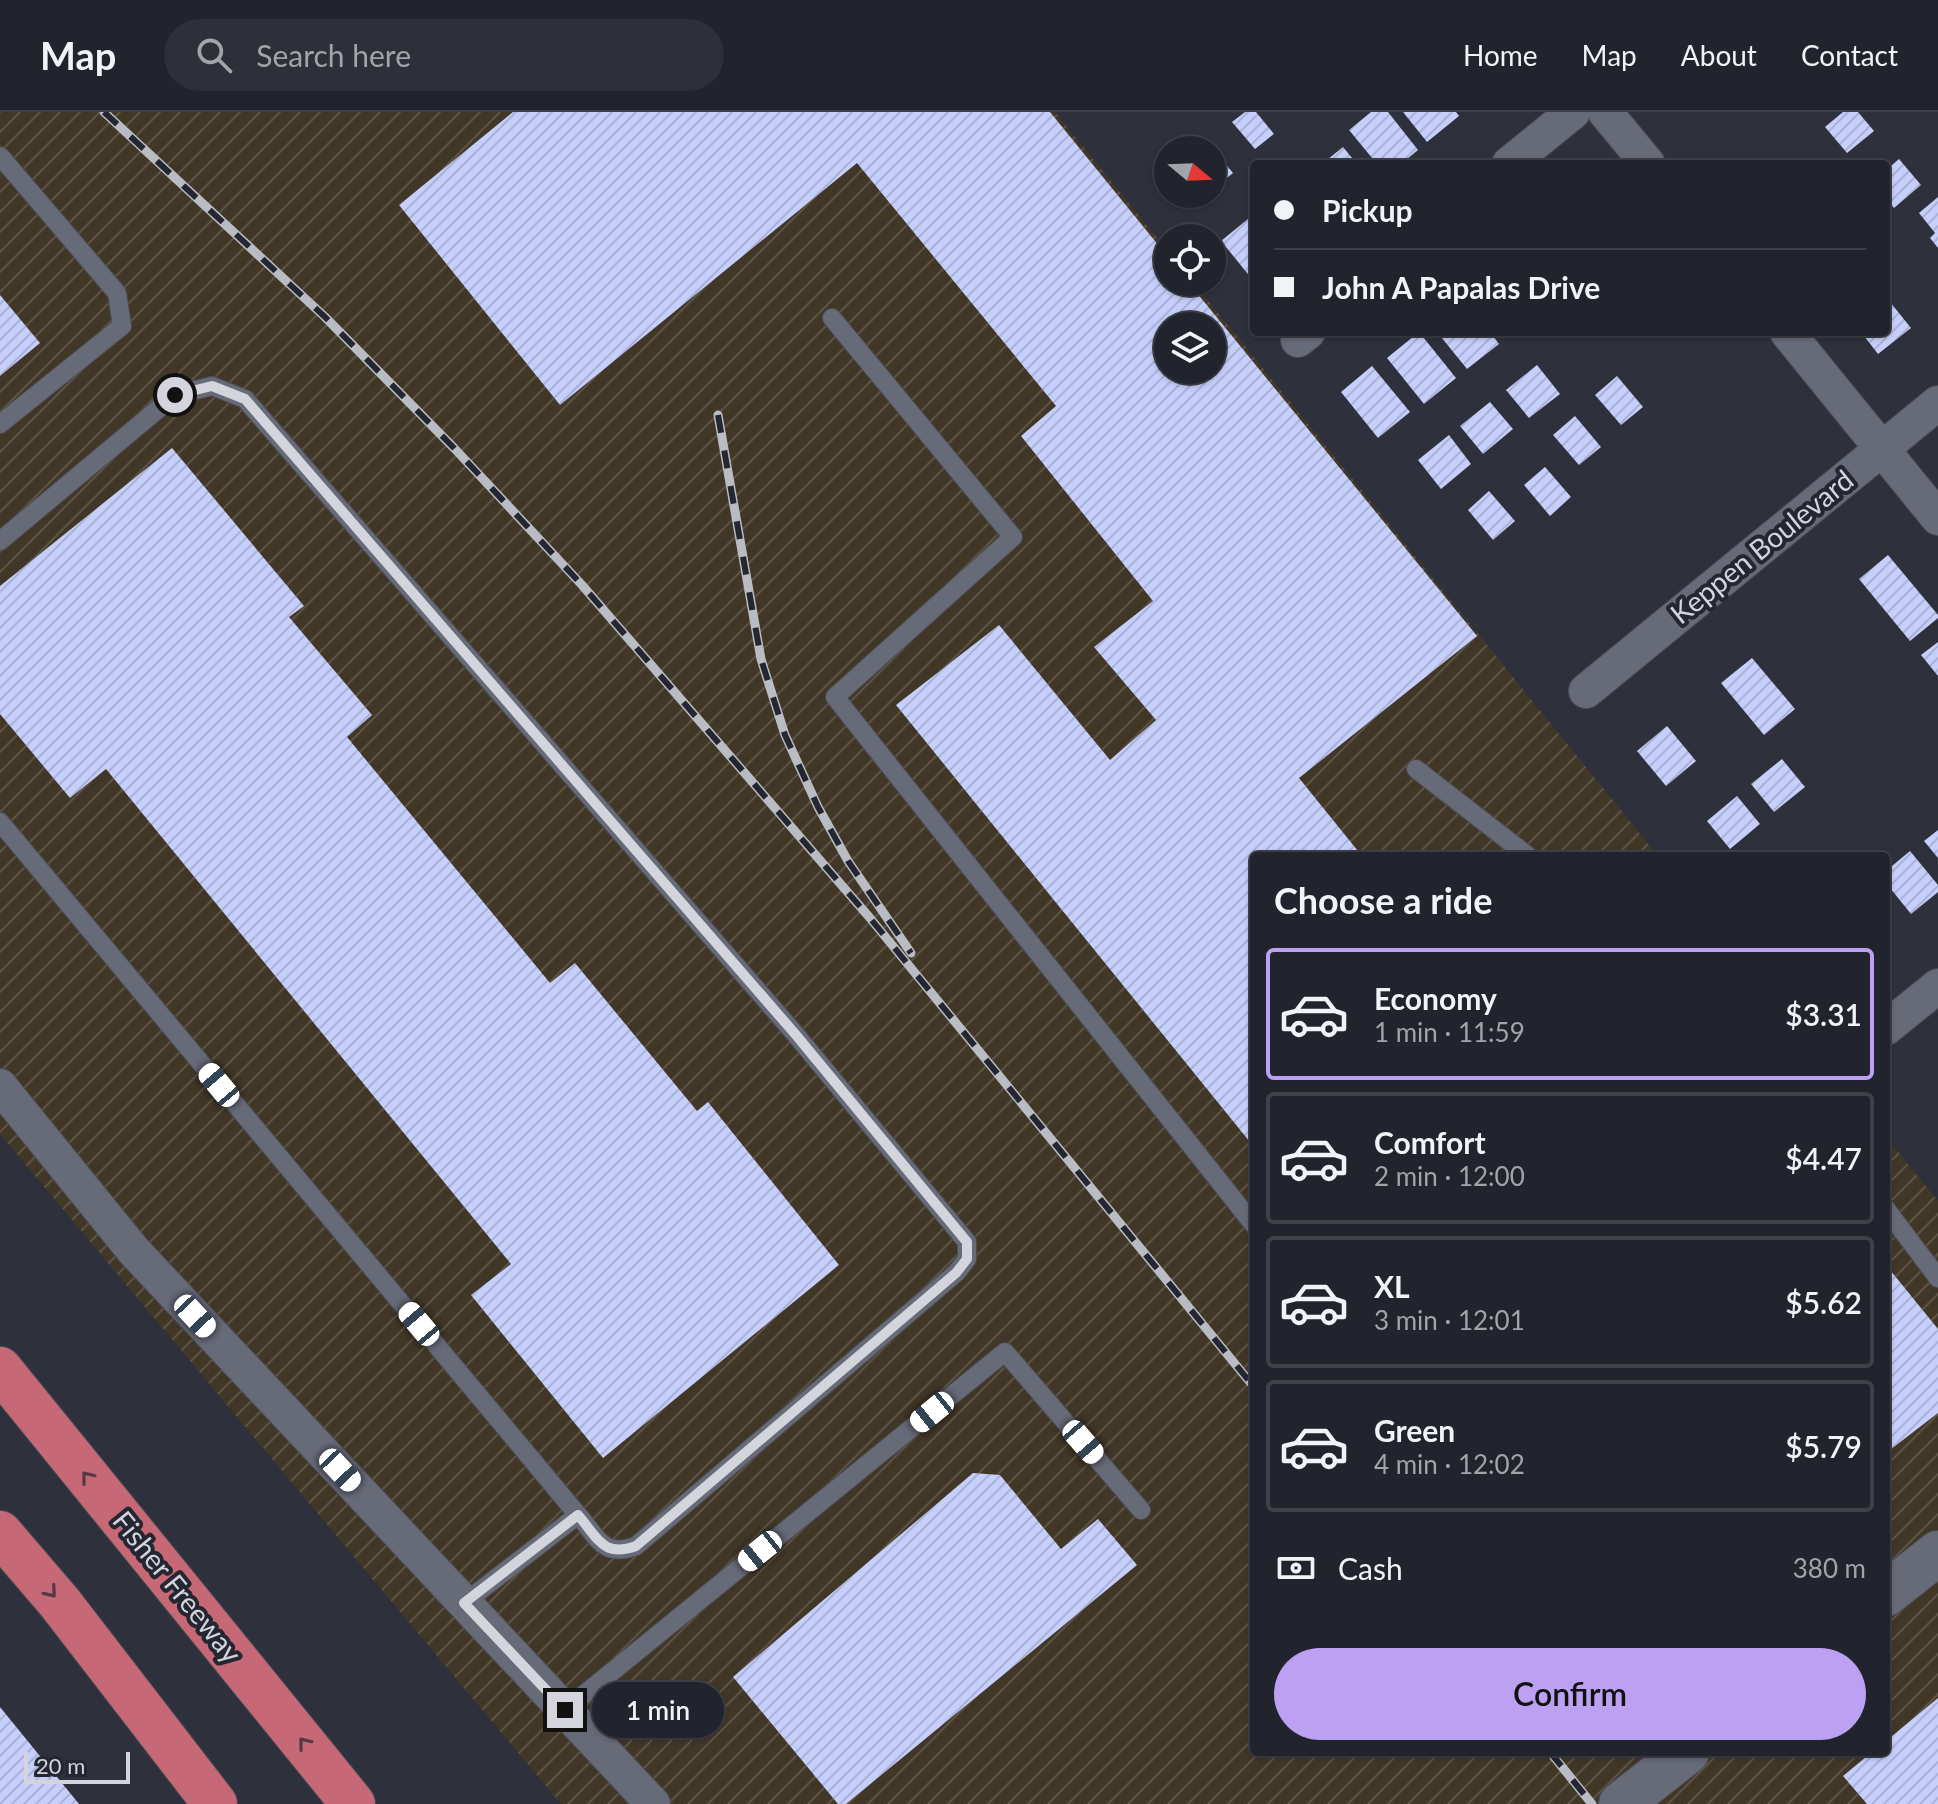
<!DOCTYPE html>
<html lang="en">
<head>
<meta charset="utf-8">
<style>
	:root { --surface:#22242d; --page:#2e3039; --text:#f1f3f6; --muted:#a2a4aa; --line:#3f4149; --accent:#bca0f2 }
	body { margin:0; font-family:Lato,sans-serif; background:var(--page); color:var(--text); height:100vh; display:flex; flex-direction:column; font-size:30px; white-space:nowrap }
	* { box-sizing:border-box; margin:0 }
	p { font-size:26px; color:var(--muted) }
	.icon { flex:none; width:44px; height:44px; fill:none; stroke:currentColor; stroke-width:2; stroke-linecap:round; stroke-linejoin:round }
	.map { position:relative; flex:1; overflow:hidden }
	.side { position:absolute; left:1250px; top:740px; width:640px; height:904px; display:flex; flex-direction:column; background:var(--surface); border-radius:8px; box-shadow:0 2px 6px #0004,0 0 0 2px var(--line) }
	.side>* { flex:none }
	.hud { position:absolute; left:1250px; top:48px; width:640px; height:176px; border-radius:8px; box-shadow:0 2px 6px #0004,0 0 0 2px var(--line); display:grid; align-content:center; height:176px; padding:0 24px; background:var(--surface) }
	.needle { width:52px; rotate:109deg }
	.tools { position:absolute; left:1154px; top:24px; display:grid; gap:16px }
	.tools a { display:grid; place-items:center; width:72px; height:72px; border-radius:50%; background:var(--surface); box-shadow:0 2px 6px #0004,0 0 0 2px var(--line); font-size:40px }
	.scale { position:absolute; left:24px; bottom:20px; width:106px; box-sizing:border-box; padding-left:8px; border:4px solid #d3d4dc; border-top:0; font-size:22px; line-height:28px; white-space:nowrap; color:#d3d4dc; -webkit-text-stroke:6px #242631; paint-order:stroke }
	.end { position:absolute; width:36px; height:36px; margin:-18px; border:10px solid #d3d4dc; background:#111; box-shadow:0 0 0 4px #111 }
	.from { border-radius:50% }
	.bubble { position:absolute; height:56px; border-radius:28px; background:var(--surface); box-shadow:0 2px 6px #0004,0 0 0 2px var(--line); font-size:26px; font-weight:600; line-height:56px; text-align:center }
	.car { position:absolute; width:24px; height:48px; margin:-24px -12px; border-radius:10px; box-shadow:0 0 6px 2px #0007; background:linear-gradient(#fff 24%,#345 0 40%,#fff 0 76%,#345 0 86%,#fff 0) }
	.hud b { display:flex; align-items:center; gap:28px; height:76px; font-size:30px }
	.hud b+b { border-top:2px solid var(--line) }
	.hud i { width:20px; height:20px; background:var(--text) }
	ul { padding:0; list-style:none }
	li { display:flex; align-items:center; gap:24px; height:132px; margin:0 16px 12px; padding:0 8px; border:4px solid var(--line); border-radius:8px }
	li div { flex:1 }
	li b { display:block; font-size:30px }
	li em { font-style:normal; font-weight:600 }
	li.selected { border-color:var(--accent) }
	li>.icon { width:72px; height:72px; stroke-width:1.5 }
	h2 { padding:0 24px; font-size:36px; line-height:96px }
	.pay { display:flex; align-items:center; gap:20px; height:88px; padding:0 24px; font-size:30px }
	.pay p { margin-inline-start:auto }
	.action { display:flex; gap:16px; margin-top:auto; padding:16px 24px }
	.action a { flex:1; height:92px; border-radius:48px; background:var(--accent); color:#111; font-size:32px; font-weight:600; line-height:92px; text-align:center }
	header { display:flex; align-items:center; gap:48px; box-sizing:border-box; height:112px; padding:0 40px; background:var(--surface); border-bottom:2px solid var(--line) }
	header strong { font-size:38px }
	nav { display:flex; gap:44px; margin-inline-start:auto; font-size:28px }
	.search { width:560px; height:72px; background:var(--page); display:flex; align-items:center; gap:20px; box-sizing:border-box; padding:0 28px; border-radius:44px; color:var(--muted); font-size:30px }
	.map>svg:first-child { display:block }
</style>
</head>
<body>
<header>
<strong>Map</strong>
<div class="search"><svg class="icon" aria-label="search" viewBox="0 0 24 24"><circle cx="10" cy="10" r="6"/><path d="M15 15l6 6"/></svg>Search here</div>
<nav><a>Home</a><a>Map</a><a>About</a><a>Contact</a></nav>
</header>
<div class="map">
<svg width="1938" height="1692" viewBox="0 0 1938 1692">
	<defs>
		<pattern id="industrial-furrows" width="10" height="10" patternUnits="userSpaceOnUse" patternTransform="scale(2)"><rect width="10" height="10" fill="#413727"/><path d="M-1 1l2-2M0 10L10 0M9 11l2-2" fill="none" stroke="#5c5346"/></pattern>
		<pattern id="building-hatch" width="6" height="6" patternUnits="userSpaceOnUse" patternTransform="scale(2)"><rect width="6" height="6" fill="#c6cffb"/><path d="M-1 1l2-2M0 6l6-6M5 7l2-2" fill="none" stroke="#abb2d6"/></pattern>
	</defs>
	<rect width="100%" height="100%" fill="#2e303c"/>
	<path fill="url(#industrial-furrows)" fill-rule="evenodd" d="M0 0H1055L1168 139V170H1193L1658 744H1254V1640H1886V1025L1938 1089V1692H561L0 1022ZM1168 214H1212V258H1168Z"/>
	<g fill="url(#building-hatch)" fill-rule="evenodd">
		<path d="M513 0H1050L1168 145V170H1188L1477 524 1299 666 1362 744H1254V1035L896 593 999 513 1110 648 1156 608 1094 535 1153 489 1021 324 1056 294 857 51 560 293 399 93ZM1168 214H1212V258H1168Z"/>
		<path d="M1245 0H1256L1274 22 1255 37 1232 10Z"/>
		<path d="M1371 0H1388L1418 38 1401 52H1377L1349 18Z"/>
		<path d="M1403 0H1456L1459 4 1427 30Z"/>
		<path d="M1843 0H1858L1874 19 1847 41 1825 15Z"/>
		<path d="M1210 33 1233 61 1212 78V38H1205Z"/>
		<path d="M1343 35 1357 52H1322Z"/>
		<path d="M1899 47 1921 73 1894 96 1886 86V58Z"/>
		<path d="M1938 85V136L1930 126 1935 121 1919 101Z"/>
		<path d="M1254 102V165L1252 167 1221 129Z"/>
		<path d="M0 183 40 231 0 264Z"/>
		<path d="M1886 185 1911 216 1878 242 1861 220H1886Z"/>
		<path d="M1419 220 1456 266 1424 292 1387 246Z"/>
		<path d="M1437 220H1490L1499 232 1467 257Z"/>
		<path d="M1537 253 1560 282 1529 306 1506 278Z"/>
		<path d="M1372 254 1410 300 1378 326 1341 280Z"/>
		<path d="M1617 264 1643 295 1621 313 1595 283Z"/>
		<path d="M1490 290 1513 317 1483 342 1460 314Z"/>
		<path d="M1575 304 1601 335 1579 353 1553 323Z"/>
		<path d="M1449 323 1471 352 1441 377 1418 348Z"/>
		<path d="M172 336 304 494 289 505 372 603 347 625 550 871 575 851 697 999 708 990 839 1153 603 1346 471 1183 511 1152 106 657 70 686 0 602V474Z"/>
		<path d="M1545 355 1571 385 1550 404 1524 373Z"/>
		<path d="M1489 379 1515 409 1493 428 1468 398Z"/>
		<path d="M1888 443 1938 503V506L1910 529 1859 467Z"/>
		<path d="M1938 530V564L1921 543Z"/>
		<path d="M1752 546 1795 597 1764 623 1721 571Z"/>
		<path d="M1667 614 1696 649 1666 674 1637 639Z"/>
		<path d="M1782 647 1805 675 1774 700 1751 672Z"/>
		<path d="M1737 684 1760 712 1730 737 1707 709Z"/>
		<path d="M1938 718V746L1924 729Z"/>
		<path d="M1910 739 1938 773V780L1911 802 1886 771V759Z"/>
		<path d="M1886 1153 1938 1217V1301L1886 1341Z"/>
		<path d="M973 1361 1000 1363 1061 1437 1098 1407 1137 1453 846 1692H838L733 1565Z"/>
		<path d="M1938 1586V1692H1867L1843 1664 1872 1640H1886V1629Z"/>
		<path d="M0 1595 79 1692H0Z"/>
	</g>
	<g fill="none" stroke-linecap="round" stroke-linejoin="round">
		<g stroke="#4b4d56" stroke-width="20">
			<g id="lane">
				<path d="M0 44 117 181 122 214 0 312"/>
				<path d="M832 206 1013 425 835 585 1254 1113"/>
				<path d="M0 429 175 283 212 274 245 287 796 923 967 1130V1147L956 1161 636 1434C603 1446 598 1426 578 1403L464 1491"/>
				<path d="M1416 657 1528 744"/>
				<path d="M0 710 578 1403"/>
				<path d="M1886 1097 1938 1166"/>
				<path d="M565 1598 1005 1240 1141 1398"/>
			</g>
		</g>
		<g stroke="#4b4d56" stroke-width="36">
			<g id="street">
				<path d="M1605 0 1648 52"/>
				<path d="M1509 52 1573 0"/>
				<path d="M1787 220 1938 406"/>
				<path d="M1298 228 1308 220"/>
				<path d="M1586 579 1938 291"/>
				<path d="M1886 916 1938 874"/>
				<path d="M0 974 133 1138 653 1692"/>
			</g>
		</g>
		<g stroke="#4b4d56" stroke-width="46">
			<g id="secondary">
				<path d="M1886 1482 1938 1441"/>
				<path d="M1621 1692 1687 1640"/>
			</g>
		</g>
		<g stroke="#4b4d56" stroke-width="46">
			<g id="highway">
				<path d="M0 1257 353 1692"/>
				<path d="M0 1421 60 1491 215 1692"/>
			</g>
		</g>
		<use href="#lane" stroke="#676a77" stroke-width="18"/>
		<use href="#street" stroke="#676a77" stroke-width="34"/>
		<use href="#secondary" stroke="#676a77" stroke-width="44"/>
		<use href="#highway" stroke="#c66875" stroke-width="44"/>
		<g stroke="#babcc4" stroke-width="9">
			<g id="rail">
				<path d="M104 0 325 205 454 336 582 473 870 806 1254 1275"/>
				<path d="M718 303 761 547 785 623 818 695 848 749 911 841"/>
				<path d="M1550 1640 1592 1692"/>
			</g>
		</g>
		<use href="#rail" stroke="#242631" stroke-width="6" stroke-dasharray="18" stroke-linecap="butt"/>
	</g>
	<defs><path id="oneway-chevron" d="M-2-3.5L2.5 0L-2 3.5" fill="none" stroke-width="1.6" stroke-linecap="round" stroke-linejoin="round" transform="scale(2)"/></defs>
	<g stroke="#553a45">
		<use href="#oneway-chevron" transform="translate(87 1365) rotate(-129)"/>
		<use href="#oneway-chevron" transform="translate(51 1480) rotate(50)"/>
		<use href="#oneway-chevron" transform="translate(304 1631) rotate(-129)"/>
	</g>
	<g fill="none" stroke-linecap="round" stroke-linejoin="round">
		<path stroke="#d3d4dc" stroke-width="10" d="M175 283 212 274 245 287 796 923 967 1130V1147L956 1161 636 1434C603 1446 598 1426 578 1403L464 1491 565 1598"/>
	</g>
	<g text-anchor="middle" stroke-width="8" stroke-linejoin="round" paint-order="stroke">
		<g font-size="28" fill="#d3d4dc" stroke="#242631">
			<text transform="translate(1762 435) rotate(-39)" y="10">Keppen Boulevard</text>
			<text transform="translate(177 1475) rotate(51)" y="10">Fisher Freeway</text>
		</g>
	</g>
</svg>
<div class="tools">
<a><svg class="needle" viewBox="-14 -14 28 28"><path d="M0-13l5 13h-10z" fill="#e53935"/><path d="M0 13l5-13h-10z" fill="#a2a4aa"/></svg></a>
<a><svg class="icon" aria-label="locate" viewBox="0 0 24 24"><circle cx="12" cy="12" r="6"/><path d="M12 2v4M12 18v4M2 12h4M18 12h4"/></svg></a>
<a><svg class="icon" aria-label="layers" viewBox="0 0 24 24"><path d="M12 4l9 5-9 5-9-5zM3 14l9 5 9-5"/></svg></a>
</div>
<div class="scale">20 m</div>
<i class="end from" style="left:175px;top:283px"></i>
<i class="end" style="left:565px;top:1598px"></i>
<div class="bubble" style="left:592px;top:1570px;width:132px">1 min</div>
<i class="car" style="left:219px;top:973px;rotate:320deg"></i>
<i class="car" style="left:195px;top:1204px;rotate:137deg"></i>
<i class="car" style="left:419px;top:1212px;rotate:320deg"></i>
<i class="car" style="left:932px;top:1300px;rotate:231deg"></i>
<i class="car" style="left:1083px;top:1330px;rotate:139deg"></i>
<i class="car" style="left:340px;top:1358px;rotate:137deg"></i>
<i class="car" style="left:760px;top:1439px;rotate:231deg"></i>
<div class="hud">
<b><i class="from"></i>Pickup</b>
<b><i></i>John A Papalas Drive</b>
</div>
<section class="side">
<h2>Choose a ride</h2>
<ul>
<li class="selected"><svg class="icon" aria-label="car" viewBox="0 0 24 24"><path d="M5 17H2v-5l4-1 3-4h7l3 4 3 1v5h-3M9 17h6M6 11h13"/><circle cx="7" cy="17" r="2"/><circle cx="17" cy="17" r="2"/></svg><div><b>Economy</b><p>1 min · 11:59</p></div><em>$3.31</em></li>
<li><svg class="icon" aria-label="car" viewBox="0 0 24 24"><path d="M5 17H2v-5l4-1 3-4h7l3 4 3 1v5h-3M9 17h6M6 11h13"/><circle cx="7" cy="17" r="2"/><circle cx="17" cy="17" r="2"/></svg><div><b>Comfort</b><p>2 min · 12:00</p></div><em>$4.47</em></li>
<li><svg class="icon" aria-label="car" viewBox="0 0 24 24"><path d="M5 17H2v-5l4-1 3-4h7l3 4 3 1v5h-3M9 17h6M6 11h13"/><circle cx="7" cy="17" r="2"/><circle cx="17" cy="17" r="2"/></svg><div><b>XL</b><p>3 min · 12:01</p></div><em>$5.62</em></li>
<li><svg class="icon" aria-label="car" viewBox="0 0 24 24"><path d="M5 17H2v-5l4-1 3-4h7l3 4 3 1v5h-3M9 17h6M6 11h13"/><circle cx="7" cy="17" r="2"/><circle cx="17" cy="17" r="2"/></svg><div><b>Green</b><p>4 min · 12:02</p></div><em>$5.79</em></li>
</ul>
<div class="pay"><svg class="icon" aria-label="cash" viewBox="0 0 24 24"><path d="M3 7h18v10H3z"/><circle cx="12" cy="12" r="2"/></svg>Cash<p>380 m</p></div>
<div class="action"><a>Confirm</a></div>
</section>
</div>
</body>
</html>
